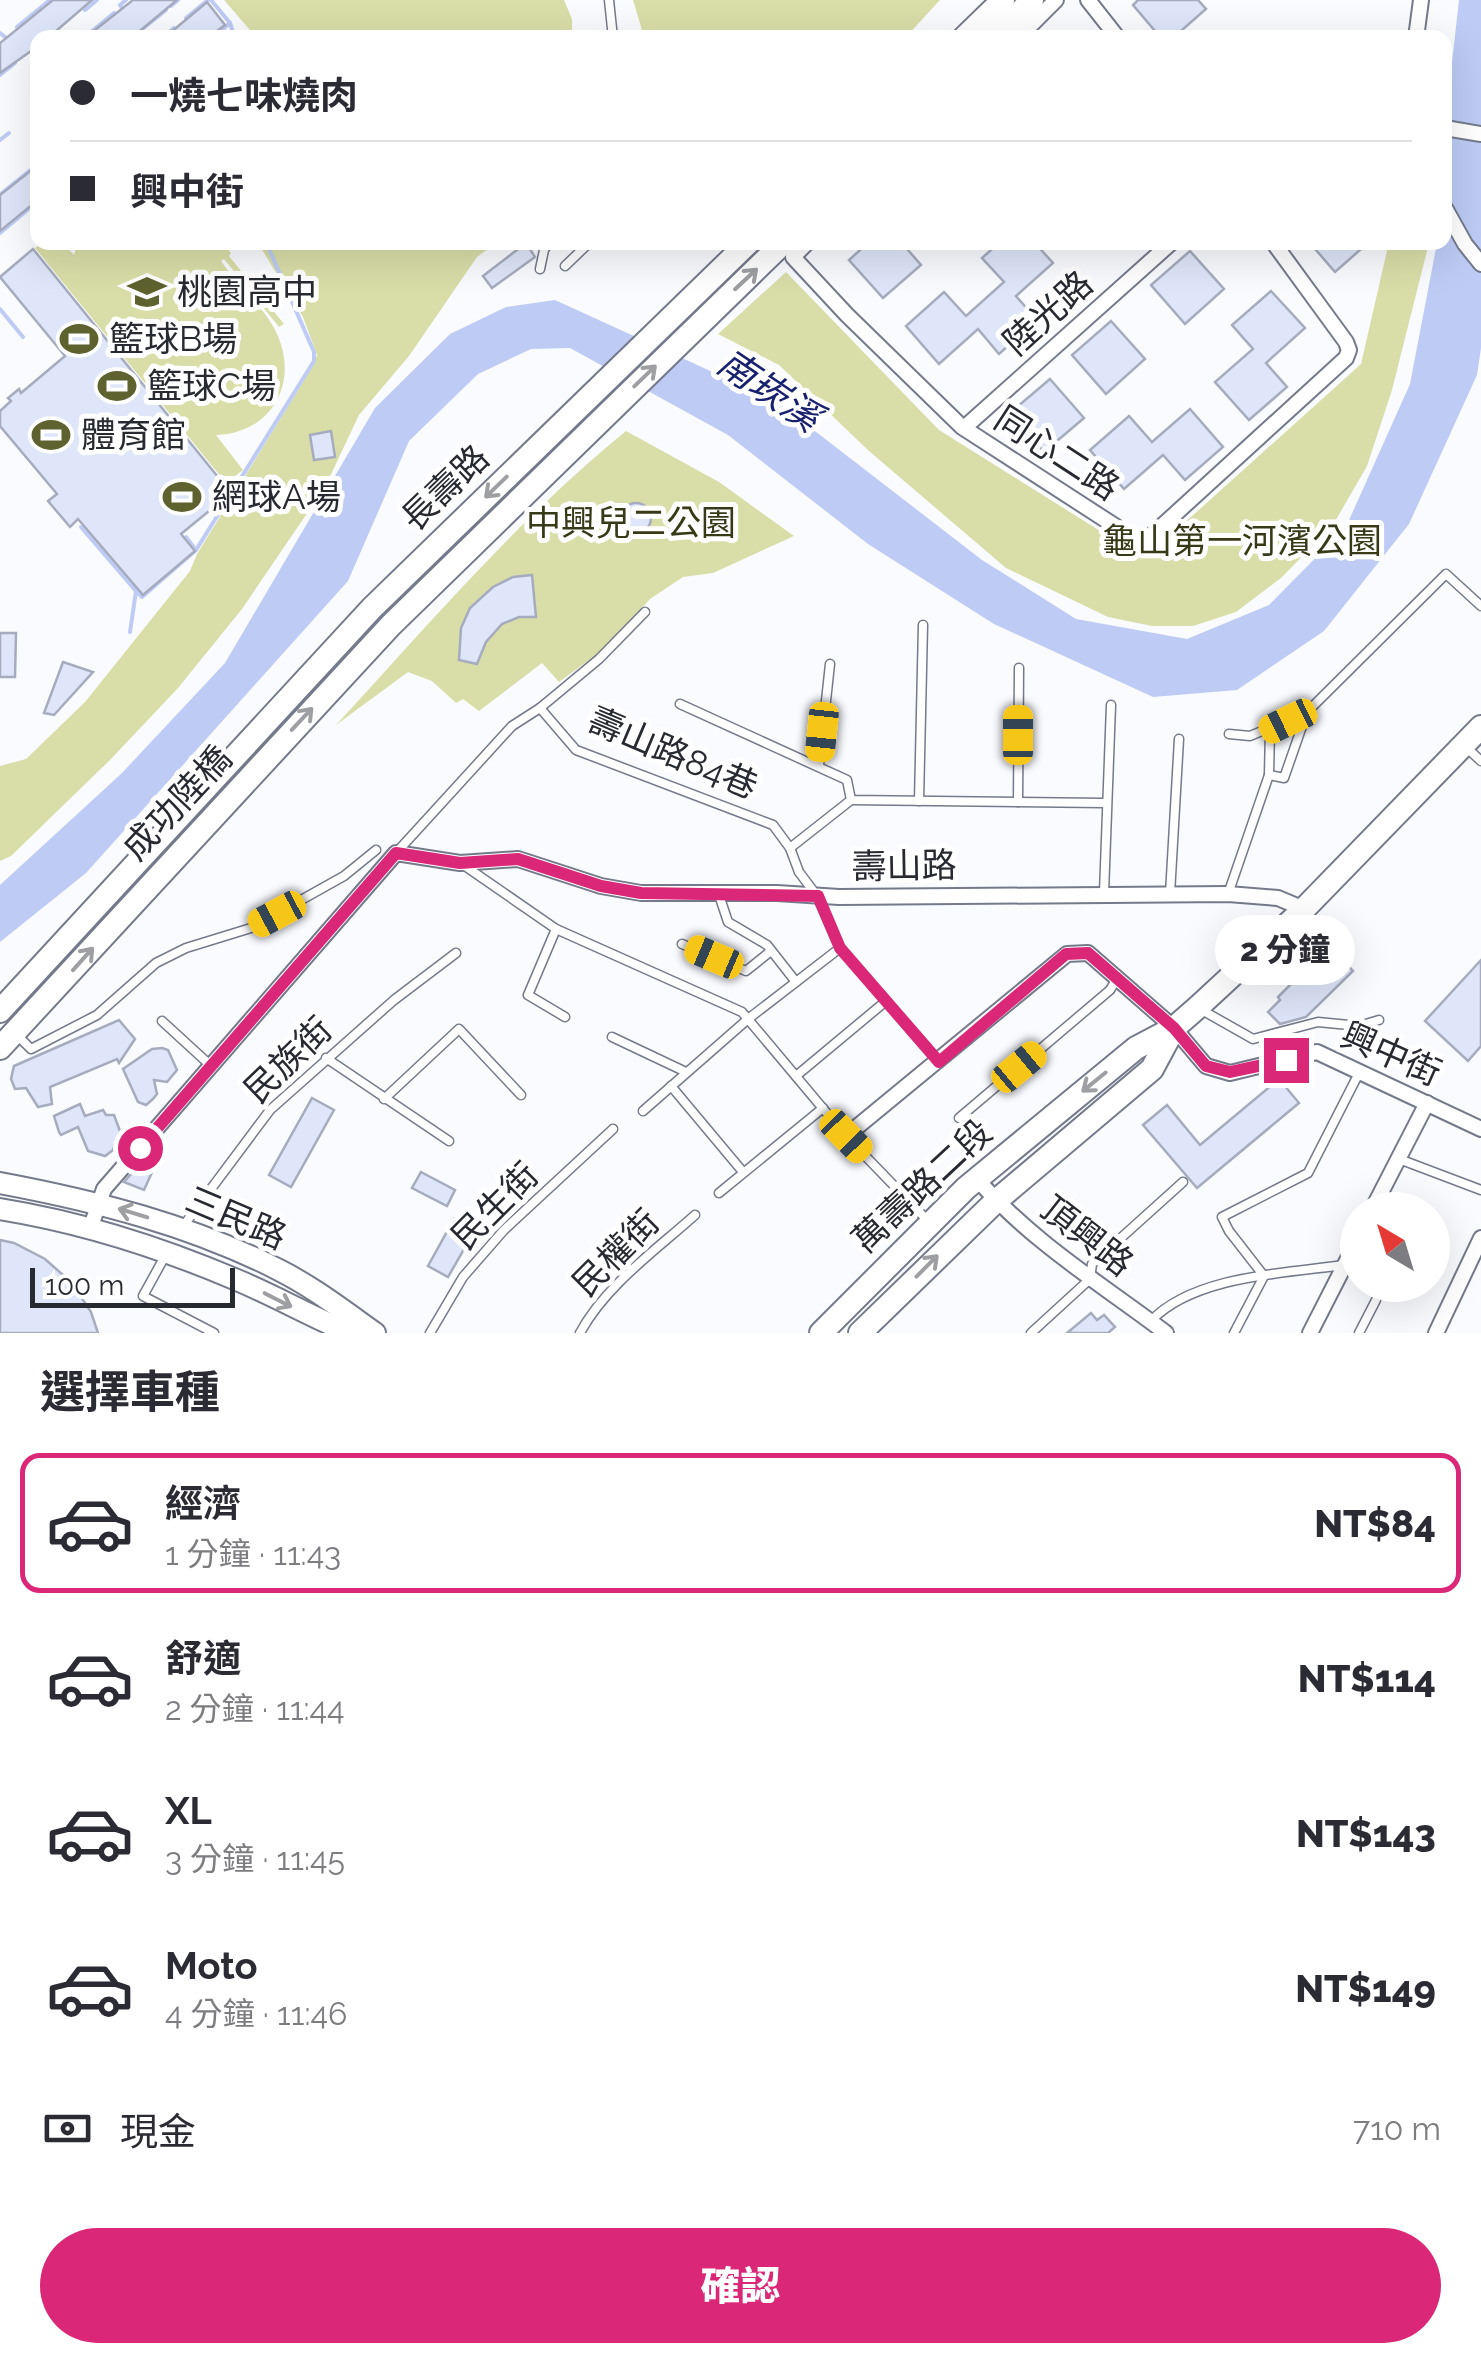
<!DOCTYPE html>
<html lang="zh-TW">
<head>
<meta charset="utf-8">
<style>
	:root { --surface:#fff; --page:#f7f7f7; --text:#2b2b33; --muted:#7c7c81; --line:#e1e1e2; --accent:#db2777 }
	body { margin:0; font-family:Raleway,"Noto Sans TC",sans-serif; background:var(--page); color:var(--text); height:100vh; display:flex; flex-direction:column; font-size:38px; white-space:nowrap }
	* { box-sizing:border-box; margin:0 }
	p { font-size:32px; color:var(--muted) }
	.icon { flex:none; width:55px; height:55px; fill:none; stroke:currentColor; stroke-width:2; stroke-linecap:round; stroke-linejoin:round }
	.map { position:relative; height:1333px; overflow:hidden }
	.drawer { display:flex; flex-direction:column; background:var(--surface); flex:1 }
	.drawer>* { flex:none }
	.hud { position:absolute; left:30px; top:30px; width:1422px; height:220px; border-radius:20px; box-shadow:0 10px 40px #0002; display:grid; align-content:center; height:220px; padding:0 40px; background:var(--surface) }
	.needle { width:65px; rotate:322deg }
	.fabs { position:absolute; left:1340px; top:1192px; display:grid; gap:20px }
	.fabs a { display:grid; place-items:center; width:110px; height:110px; border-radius:50%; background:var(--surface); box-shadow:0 10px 40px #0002; font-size:50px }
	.scale { position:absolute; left:30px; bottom:25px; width:205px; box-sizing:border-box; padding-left:10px; border:5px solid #272a31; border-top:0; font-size:28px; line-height:35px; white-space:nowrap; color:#272a31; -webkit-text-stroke:8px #fff; paint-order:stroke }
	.end { position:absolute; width:45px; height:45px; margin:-22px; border:12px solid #db2777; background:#fff; box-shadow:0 0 0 5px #fff }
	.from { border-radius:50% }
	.bubble { position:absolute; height:70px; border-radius:35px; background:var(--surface); box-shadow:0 10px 40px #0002; font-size:32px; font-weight:800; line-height:70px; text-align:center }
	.car { position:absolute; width:30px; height:60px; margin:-30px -15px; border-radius:12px; box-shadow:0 0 8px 2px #0007; background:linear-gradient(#f5c518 24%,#345 0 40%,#f5c518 0 76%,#345 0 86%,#f5c518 0) }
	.hud b { display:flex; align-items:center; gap:35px; height:95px; font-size:38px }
	.hud b+b { border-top:2px solid var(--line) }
	.hud i { width:25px; height:25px; background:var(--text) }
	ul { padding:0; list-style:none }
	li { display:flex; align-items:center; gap:30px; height:140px; margin:0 20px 15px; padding:0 20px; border:5px solid transparent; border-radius:20px }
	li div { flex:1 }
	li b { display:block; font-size:38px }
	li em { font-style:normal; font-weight:800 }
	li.current { border-color:var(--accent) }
	li>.icon { width:90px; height:90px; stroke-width:1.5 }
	h2 { padding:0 40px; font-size:45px; line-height:120px }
	.pay { display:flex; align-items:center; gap:25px; height:110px; padding:0 40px; font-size:38px }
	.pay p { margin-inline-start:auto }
	.cta { display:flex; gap:20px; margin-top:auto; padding:20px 40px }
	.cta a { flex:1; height:115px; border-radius:60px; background:var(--accent); color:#fff; font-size:40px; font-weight:800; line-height:115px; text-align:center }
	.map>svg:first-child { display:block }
</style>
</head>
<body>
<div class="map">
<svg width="1481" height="1333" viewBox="0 0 1481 1333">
	<rect width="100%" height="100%" fill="#fafbff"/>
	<g fill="#d9dea8">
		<path d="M224 0H564L572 19V37H256Z"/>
		<path d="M633 0H940L905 38 644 37Z"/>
		<path d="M1389 242 1429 243 1392 390 1367 466 1333 525 1281 578 1236 612 1193 626H1152L1108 617 1006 568 869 451 779 365 718 334 786 272 939 430 1129 549C1142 554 1149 552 1161 544L1361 364Z"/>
		<path d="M206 243 210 248 222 243 231 253 229 256 284 324 279 327 224 259 221 261C237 285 267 309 278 336 299 386 269 434 216 435L243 470 226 483 35 248 41 243H63L74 255 78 243Z"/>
		<path d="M258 243H496L477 257 409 356 359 415 325 487 242 609 178 688 111 759 11 856 0 861V766L26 759 85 702 190 571 197 554 314 364 317 355 303 317Z"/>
		<path d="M626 431 719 482 794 536 713 573 683 577 650 599 607 647 559 682 542 663 479 711 463 699 456 703 432 681 408 672 336 725C429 624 519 518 626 431Z"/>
	</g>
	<path fill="#bdcbf5" d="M1459 0H1481V348L1477 375 1409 524 1324 631 1237 690 1153 697 994 624 868 544 728 435 570 348 531 349 478 374 409 441 348 581 86 873 0 942V885L122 773 225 663 375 408 450 334 506 307 555 300 776 401 982 560 1076 619 1187 639 1269 605 1346 527 1410 384 1437 243 1445 242 1448 186 1445 125Z"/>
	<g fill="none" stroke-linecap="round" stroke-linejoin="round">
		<g stroke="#bdcbf5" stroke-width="4">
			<path d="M211 0 230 23 235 38"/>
			<path d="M171 6 178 0"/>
			<path d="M85 10 97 0"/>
			<path d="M124 11 120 5 126 0"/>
			<path d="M186 18 208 0"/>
			<path d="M141 30 166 10"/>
			<path d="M20 32 17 27 50 0"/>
			<path d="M0 33 10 41"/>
			<path d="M84 38 114 13"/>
			<path d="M162 38 174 28"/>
			<path d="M220 38 219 32 230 23"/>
			<path d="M0 75 15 63"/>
			<path d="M0 140 9 133"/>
			<path d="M2 193 38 164"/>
			<path d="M0 233 38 201"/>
			<path d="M0 309 23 337"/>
			<path d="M81 527 136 591"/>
			<path d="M186 537 195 549"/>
			<path d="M130 632 136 591 142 597 196 550 314 361V352L266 242"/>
		</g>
	</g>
	<g fill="#dfe6f9" stroke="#a6acbe" stroke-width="2.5">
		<path d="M53 0H92L48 38H38V46L0 73V43Z"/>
		<path d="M133 0H177L141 30 147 38H85Z"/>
		<path d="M1138 0H1198L1206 9 1173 38H1161L1133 5Z"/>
		<path d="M207 2 225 25 217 31 218 38H164Z"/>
		<path d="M38 165V200L0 231V195Z"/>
		<path d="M869 242H901L921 265 883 298 849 260Z"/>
		<path d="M1000 242H1034L1053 263 1016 296 1037 320 999 354 978 329 939 364 906 326 944 292 966 316 1004 282 982 258Z"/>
		<path d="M1309 242H1369L1335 272Z"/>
		<path d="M526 243 535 257 492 288 483 276Z"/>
		<path d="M33 249 231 493 181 534 195 551 143 595 78 519 70 527 48 501 57 494 0 426V411L11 401 8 398 19 389 21 393 65 356 0 277Z"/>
		<path d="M1190 251 1224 289 1185 324 1151 285Z"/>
		<path d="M1271 291 1305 328 1266 363 1287 387 1249 420 1215 382 1253 349 1232 325Z"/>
		<path d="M1111 321 1145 359 1106 394 1072 355Z"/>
		<path d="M1050 379 1084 418 1044 452 1010 413Z"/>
		<path d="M1190 409 1223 447 1185 480 1163 455 1124 489 1090 450 1129 416 1152 442Z"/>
		<path d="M331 431 335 457 314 460 310 435Z"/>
		<circle cx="636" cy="518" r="15"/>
		<path d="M532 575 536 617H519L502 624 486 642 477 664 459 660 461 628 470 608 493 587 513 577Z"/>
		<path d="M0 633H16L15 677H0Z"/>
		<path d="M63 662 93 672 54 715 44 713Z"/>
		<path d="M1329 946 1353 971 1306 1017 1280 1024 1268 1012 1280 1000 1278 997Z"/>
		<path d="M1481 960V1046L1468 1061 1425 1021Z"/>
		<path d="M119 1020 135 1039 119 1063 117 1059 50 1087 52 1104 38 1107 26 1088 15 1089 11 1079 14 1066Z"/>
		<path d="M162 1048 168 1050 177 1070 167 1082 154 1080 157 1094 153 1099 146 1105 138 1102 123 1069 152 1049Z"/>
		<path d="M1279 1079 1299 1103 1197 1188 1143 1125 1167 1105 1200 1145Z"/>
		<path d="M312 1098 334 1110 291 1187 269 1175Z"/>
		<path d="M80 1104 85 1116 103 1110 106 1115H114L120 1131 113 1150 105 1156 88 1151 78 1127 61 1135 59 1132 54 1116Z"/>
		<path d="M157 1145 163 1148 144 1190 124 1182Z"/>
		<path d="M421 1172 455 1190 447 1206 412 1188Z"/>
		<path d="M454 1219 475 1230 448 1277 428 1266Z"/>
		<path d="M0 1240 14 1243 45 1259 72 1283 91 1312 98 1333H0Z"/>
		<path d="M1091 1313 1097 1320 1104 1315 1115 1327 1108 1333H1067Z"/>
	</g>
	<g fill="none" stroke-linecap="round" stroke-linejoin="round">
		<g stroke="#747a8b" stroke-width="11">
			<g id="lane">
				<path d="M609 0 613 38"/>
				<path d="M565 266 590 242"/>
				<path d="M540 269 544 250 549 242"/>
				<path d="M680 704 847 780 851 800 1105 803"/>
				<path d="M540 708 576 750 773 825 790 848 799 872 817 896 840 948 939 1062"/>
				<path d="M1270 730 1269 775 1284 778 1307 712 1446 574 1481 606"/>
				<path d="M1229 734 1250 736 1307 712"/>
				<path d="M1467 748 1481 761"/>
				<path d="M819 765 830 664"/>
				<path d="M919 801 923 625"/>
				<path d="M1018 802 1019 668"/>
				<path d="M790 848 851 800"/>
				<path d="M396 853 512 726 540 708 599 659 645 612"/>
				<path d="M465 866 556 929 742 1012 846 1136 929 1222"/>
				<path d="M718 892 728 922 767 945 796 982"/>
				<path d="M1104 893 1111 705"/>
				<path d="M1170 894 1179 739"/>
				<path d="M1228 894 1269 775"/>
				<path d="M556 929 528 995 565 1017"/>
				<path d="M682 944 746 971 771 951"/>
				<path d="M1200 1009 1253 1039 1318 1022 1359 1026 1379 1020"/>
				<path d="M162 1021 210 1065"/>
				<path d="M18 1036 31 1049 97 1015 156 963 186 948 251 928 344 876 376 850"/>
				<path d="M612 1037 686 1072"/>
				<path d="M326 1058 449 1141"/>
				<path d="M796 1076 886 1001"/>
				<path d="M671 1086 743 1172"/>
				<path d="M384 1099 459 1029 521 1095"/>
				<path d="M643 1111 748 1019 840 948"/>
				<path d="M959 1118 1110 990 1118 977"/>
				<path d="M1399 1159 1481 1190"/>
				<path d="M719 1193 823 1108"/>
				<path d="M184 1225 270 1110 394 1000 456 953"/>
				<path d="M165 1256 143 1296 214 1333"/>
				<path d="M1151 1321C1193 1276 1286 1273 1344 1265"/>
				<path d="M430 1333 463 1277 504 1230 613 1129"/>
				<path d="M580 1333C605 1286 656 1250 695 1215"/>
				<path d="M1031 1333 1090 1279 1092 1264 1183 1182"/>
				<path d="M1234 1333 1264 1276 1229 1231 1222 1217 1308 1173 1359 1073"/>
				<path d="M1359 1333 1376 1300"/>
			</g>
		</g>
		<g stroke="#747a8b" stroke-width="18">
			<g id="street">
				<path d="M1088 0 1118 38"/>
				<path d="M1018 38 1056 0"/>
				<path d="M1416 38 1421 0"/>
				<path d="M1445 128 1481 134"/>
				<path d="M1445 208 1465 244 1481 264"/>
				<path d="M808 242 793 257 847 315 962 427 1132 537 1141 539 1151 536 1346 358 1349 350 1346 342 1273 242"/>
				<path d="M964 428 1172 242"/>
				<path d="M846 1136 1067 954 1088 953 1174 1028 1206 1066 1230 1073 1317 1052 1481 1129"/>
				<path d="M977 1179C1031 1241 1101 1284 1166 1333"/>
				<path d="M1372 1210 1427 1103"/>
				<path d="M90 1229 104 1189 396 853 460 863 518 859 601 886 641 893H777L839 897 1228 894 1278 898 1304 909"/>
				<path d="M1310 1333 1358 1239"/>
				<path d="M1436 1333 1481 1238"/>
			</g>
		</g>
		<g stroke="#747a8b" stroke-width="24">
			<g id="secondary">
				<path d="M0 1183C96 1201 191 1225 279 1270 313 1287 344 1311 375 1333"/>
				<path d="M0 1209C81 1222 162 1248 237 1280 275 1296 312 1317 350 1333"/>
			</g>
		</g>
		<g stroke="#747a8b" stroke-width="26">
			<g id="primary">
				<path d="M964 38 1003 0"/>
				<path d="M994 38 1032 0"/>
				<path d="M0 1011 372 608 749 242"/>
				<path d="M0 1048 391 625 784 242"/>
				<path d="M821 1333 966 1188 1136 1048 1174 1028 1198 1007 1304 909 1481 727"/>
				<path d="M860 1333 996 1201 1152 1069 1174 1028"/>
			</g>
		</g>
		<use href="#lane" stroke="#fff" stroke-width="8"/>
		<use href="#street" stroke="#fff" stroke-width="14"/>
		<use href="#secondary" stroke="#fff" stroke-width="20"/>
		<use href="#primary" stroke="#fff" stroke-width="22"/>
	</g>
	<defs><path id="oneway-shaft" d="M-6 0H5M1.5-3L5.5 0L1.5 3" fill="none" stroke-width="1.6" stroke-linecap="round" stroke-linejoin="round" transform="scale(2.5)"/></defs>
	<g stroke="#9e9fa2">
		<use href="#oneway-shaft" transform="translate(746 279) rotate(-43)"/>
		<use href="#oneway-shaft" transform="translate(645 376) rotate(-44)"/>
		<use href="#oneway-shaft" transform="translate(496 487) rotate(136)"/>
		<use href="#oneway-shaft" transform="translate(302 719) rotate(-47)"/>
		<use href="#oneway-shaft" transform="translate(83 959) rotate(-48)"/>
		<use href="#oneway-shaft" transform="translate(1094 1082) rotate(141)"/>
		<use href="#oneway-shaft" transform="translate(133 1213) rotate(-163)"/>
		<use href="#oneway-shaft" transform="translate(927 1266) rotate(-45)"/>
		<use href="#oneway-shaft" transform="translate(278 1300) rotate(27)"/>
	</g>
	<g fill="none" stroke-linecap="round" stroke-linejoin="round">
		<path stroke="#db2777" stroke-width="12" d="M140 1148 396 853 460 863 518 859 601 886 641 893 818 896 840 948 939 1062 1066 954 1088 953 1174 1028 1206 1066 1230 1072 1286 1060"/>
	</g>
	<defs>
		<g id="school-bare" transform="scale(3)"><path d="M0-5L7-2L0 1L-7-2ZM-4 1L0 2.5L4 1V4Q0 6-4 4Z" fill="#5e622f" stroke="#fff" stroke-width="2.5" paint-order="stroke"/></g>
		<g id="stadium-bare" transform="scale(3)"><path d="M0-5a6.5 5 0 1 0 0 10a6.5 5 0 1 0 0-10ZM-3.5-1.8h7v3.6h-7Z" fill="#5e622f" stroke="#fff" stroke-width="2.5" paint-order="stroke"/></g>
	</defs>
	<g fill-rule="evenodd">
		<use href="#school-bare" x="147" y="292"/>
		<use href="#stadium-bare" x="79" y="339"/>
		<use href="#stadium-bare" x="117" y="386"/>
		<use href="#stadium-bare" x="51" y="435"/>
		<use href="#stadium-bare" x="182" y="497"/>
	</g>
	<g text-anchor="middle" stroke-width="10" stroke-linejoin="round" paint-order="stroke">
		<g font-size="35" fill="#272a31" stroke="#fff" text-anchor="start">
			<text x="177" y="304">桃園高中</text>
			<text x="109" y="351">籃球B場</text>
			<text x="147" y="398">籃球C場</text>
			<text x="81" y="447">體育館</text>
			<text x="212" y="509">網球A場</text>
		</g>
		<g font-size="35" fill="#272a31" stroke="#fff">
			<text transform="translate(1048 313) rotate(-42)" y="12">陸光路</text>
			<text transform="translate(1057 453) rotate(33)" y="12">同心二路</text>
			<text transform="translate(445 488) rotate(-44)" y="12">長壽路</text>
			<text transform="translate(673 753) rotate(23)" y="12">壽山路84巷</text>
			<text transform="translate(177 803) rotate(-47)" y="12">成功陸橋</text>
			<text transform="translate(904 866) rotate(-1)" y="12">壽山路</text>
			<text transform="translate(1391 1054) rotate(24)" y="12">興中街</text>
			<text transform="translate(288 1060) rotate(-44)" y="12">民族街</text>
			<text transform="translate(922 1186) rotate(-43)" y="12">萬壽路二段</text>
			<text transform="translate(495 1206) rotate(-45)" y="12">民生街</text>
			<text transform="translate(236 1218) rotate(23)" y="12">三民路</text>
			<text transform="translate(1087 1236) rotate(38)" y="12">頂興路</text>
			<text transform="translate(616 1253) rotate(-45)" y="12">民權街</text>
		</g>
		<g font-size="35" fill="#373917" stroke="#fff">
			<text x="631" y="535">中興兒二公園</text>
			<text x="1242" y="553">龜山第一河濱公園</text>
		</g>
		<g font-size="38" font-style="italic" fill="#17216d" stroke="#fff">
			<text transform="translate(769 390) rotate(34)" y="13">南崁溪</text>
		</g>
	</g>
</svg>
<div class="fabs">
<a><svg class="needle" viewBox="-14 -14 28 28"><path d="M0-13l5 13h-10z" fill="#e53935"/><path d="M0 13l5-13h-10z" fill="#7c7c81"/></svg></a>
</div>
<div class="scale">100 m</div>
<i class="end from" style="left:140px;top:1148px"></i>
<i class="end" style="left:1286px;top:1060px"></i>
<div class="bubble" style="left:1215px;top:915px;width:140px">2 分鐘</div>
<i class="car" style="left:1288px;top:721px;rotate:244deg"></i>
<i class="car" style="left:822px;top:732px;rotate:186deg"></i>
<i class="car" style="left:1018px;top:735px;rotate:0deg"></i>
<i class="car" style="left:277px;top:914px;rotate:242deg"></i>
<i class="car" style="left:714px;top:957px;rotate:293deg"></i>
<i class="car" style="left:1019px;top:1067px;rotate:50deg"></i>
<i class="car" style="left:846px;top:1136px;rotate:136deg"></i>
<div class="hud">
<b><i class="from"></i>一燒七味燒肉</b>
<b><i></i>興中街</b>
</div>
</div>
<section class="drawer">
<h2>選擇車種</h2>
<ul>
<li class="current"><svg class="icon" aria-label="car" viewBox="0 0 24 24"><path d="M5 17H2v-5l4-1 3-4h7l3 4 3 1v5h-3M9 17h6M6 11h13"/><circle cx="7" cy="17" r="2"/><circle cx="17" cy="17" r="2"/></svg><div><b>經濟</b><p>1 分鐘 · 11:43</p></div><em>NT$84</em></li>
<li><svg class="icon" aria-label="car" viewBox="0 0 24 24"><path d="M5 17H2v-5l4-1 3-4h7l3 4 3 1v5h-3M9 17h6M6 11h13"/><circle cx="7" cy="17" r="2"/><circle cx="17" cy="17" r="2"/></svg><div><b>舒適</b><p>2 分鐘 · 11:44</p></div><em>NT$114</em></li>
<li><svg class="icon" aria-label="car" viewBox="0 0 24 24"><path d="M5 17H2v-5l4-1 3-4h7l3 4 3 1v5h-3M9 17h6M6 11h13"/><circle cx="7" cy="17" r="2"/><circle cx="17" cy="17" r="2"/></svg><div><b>XL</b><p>3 分鐘 · 11:45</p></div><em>NT$143</em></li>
<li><svg class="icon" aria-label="car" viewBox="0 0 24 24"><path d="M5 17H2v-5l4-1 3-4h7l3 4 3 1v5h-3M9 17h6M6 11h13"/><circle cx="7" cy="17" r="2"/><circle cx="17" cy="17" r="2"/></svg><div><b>Moto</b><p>4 分鐘 · 11:46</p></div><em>NT$149</em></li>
</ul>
<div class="pay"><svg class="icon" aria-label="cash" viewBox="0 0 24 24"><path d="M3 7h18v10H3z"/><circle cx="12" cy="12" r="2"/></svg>現金<p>710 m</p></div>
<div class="cta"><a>確認</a></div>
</section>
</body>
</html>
